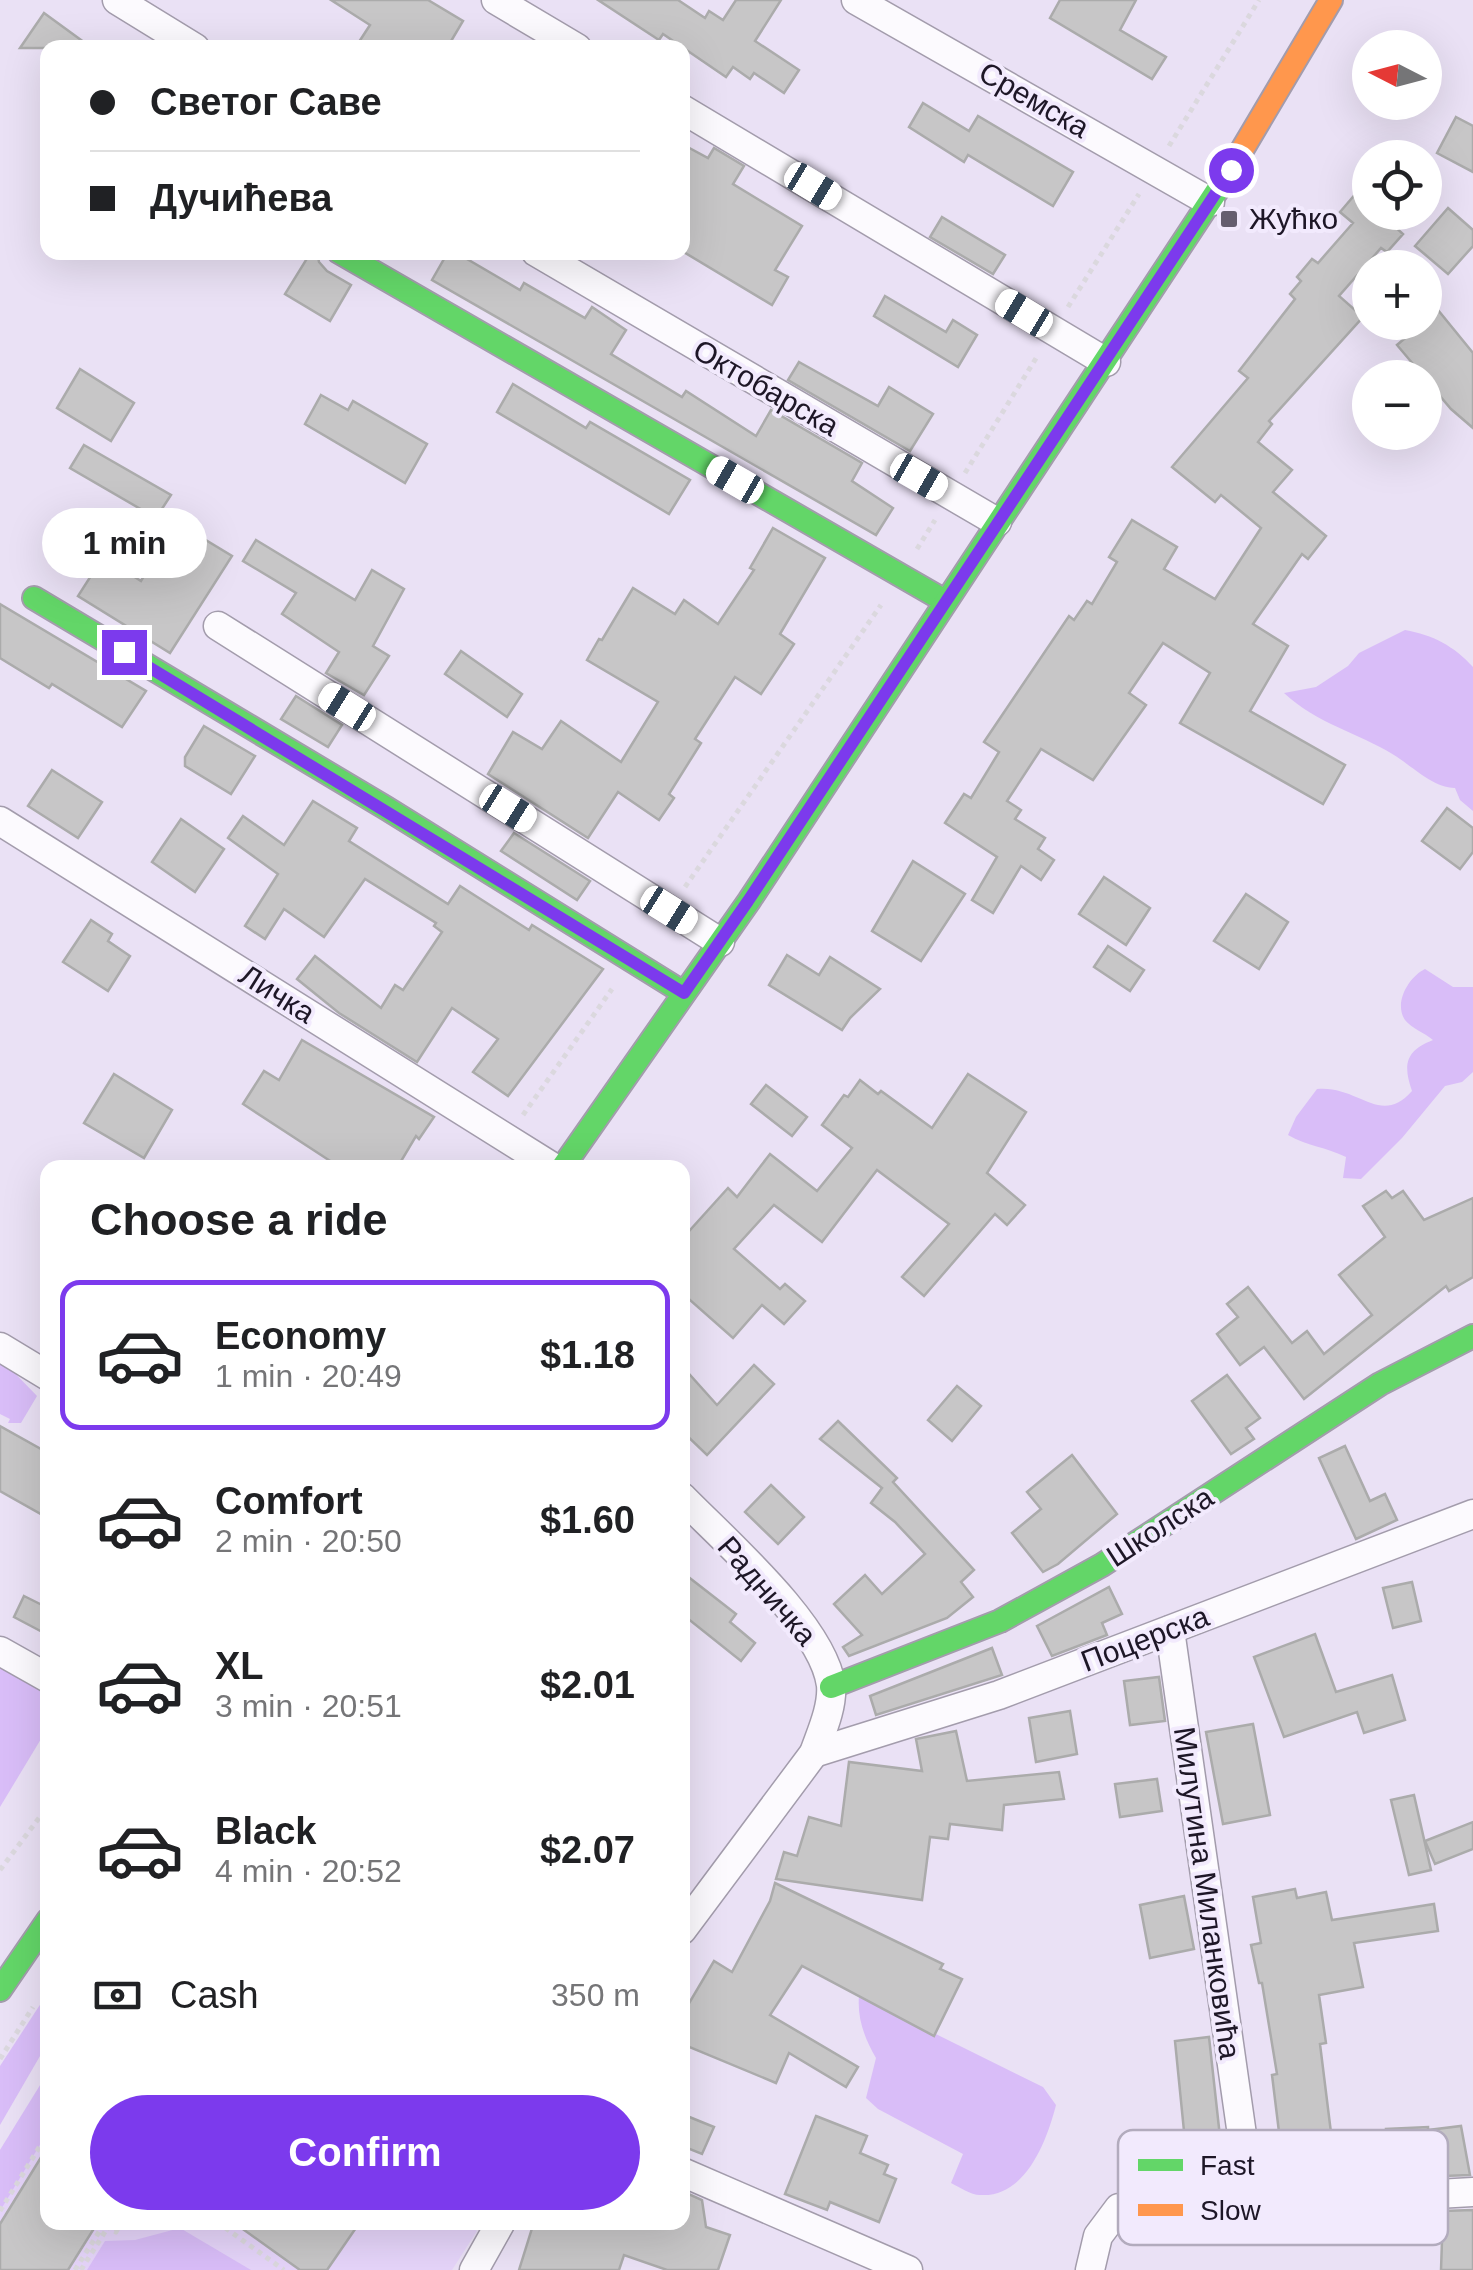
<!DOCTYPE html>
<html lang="en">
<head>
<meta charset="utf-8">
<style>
	:root { --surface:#fff; --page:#f2f2f2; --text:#202124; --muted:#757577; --line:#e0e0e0; --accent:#7c3aed }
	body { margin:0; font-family:Arial,sans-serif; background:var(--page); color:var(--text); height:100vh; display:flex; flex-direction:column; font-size:38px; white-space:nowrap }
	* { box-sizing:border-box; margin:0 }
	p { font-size:32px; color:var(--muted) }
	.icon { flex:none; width:55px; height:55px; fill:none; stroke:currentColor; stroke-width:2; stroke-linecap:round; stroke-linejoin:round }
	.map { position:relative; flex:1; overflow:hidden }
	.details { position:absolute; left:40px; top:1160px; width:650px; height:1070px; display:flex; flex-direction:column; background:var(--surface); border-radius:20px; box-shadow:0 10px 40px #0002 }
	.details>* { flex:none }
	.banner { position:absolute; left:40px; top:40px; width:650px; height:220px; border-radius:20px; box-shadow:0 10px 40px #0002; display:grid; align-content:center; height:220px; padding:0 50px; background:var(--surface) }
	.needle { width:65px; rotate:276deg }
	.controls { position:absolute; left:1352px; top:30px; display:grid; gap:20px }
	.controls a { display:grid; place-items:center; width:90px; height:90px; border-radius:50%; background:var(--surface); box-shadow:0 10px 40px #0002; font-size:50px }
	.end { position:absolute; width:45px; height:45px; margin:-22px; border:12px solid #7c3aed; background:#fff; box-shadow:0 0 0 5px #fff }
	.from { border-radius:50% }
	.bubble { position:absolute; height:70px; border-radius:35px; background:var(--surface); box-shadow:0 10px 40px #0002; font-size:32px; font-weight:600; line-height:70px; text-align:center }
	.car { position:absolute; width:30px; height:60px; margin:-30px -15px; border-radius:12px; box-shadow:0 0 8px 2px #0007; background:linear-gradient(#fff 24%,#345 0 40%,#fff 0 76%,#345 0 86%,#fff 0) }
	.banner b { display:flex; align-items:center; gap:35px; height:95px; font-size:38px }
	.banner b+b { border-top:2px solid var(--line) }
	.banner i { width:25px; height:25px; background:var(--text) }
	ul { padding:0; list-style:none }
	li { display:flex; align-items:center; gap:30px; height:150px; margin:0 20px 15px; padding:0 30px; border:5px solid transparent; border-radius:20px }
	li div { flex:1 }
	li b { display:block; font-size:38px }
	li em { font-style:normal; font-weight:600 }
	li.selected { border-color:var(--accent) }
	li>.icon { width:90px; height:90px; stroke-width:1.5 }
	h2 { padding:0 50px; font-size:45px; line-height:120px }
	.pay { display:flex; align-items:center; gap:25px; height:110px; padding:0 50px; font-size:38px }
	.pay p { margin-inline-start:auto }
	.primary-button { display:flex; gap:20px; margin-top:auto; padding:20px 50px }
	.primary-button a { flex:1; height:115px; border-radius:60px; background:var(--accent); color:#fff; font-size:40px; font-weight:600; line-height:115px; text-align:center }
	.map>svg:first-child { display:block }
</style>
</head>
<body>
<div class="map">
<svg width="1473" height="2270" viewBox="0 0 1473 2270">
	<rect width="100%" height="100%" fill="#eae1f5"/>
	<path fill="#e5d4f9" d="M47 2074 48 2222H463L477 2231 452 2270H0V2150Z"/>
	<g fill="#d9bdf8">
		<path d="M1405 630C1433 635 1454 646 1473 667V811L1460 800 1455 788C1433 788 1412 766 1394 755 1357 732 1317 724 1284 693L1316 687 1348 666 1359 653Z"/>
		<path d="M1425 969 1453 987H1473V1072L1462 1082 1445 1086 1402 1138 1361 1179 1343 1178 1346 1157C1326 1147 1307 1146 1288 1135L1296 1117 1317 1089C1359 1085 1380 1127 1412 1091 1403 1065 1405 1051 1433 1040 1425 1033 1411 1028 1405 1020 1393 1002 1410 976 1425 969Z"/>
		<path d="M0 1358 37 1396 21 1423H8L10 1419 0 1414Z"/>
		<path d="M0 1667 47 1694V1729L0 1807Z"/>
		<path d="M47 1994V2044L0 2125V2066Z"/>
		<path d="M859 1996 1043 2087 1056 2105C1047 2140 1026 2198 980 2195 971 2195 959 2187 951 2183L963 2154 878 2109 866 2098 876 2058C865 2039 857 2019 859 1996Z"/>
		<path d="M47 2074V2133L0 2211V2150Z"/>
		<path d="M180 2228 251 2270H87L105 2241 135 2240Z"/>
	</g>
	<g fill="#c7c6c7" stroke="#ababab" stroke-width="2.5">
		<path d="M331 0H428L463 21 447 48H355L370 25Z"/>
		<path d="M598 0H678L705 18 709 11 723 20 736 0H781L755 41 799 70 784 93 754 73 750 79 733 67 726 77 663 34 659 40Z"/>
		<path d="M1060 0H1136L1120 30 1166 57 1152 79 1050 18Z"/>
		<path d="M44 13 92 48H20Z"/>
		<path d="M923 103 969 131 978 116 1073 172 1053 206 968 155 964 162 909 127Z"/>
		<path d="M1456 117 1473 126V172L1437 153Z"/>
		<path d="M682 144 708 158 714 148 744 166 733 184 802 226 775 270 788 277 772 305 682 251Z"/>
		<path d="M1370 177V212H1379L1403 234 1387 252 1381 248 1339 296 1363 317 1269 421 1272 424 1258 442 1292 470 1273 492 1326 536 1308 559 1302 554 1253 624 1288 646 1250 711 1345 765 1323 804 1180 723 1210 673 1163 643 1129 693 1146 705 1093 780 1041 749 1007 801 1021 810 1015 819 1045 838 1038 849 1054 860 1041 880 1021 866 993 913 972 900 997 857 945 823 964 794 971 798 999 752 984 742 1069 616 1074 620 1087 601 1092 604 1117 562 1109 557 1132 520 1177 547 1164 569 1215 599 1261 528 1221 495 1215 502 1172 467 1248 378 1239 371 1295 299 1290 294 1301 281 1297 277 1312 259 1318 263 1353 223 1340 212Z"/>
		<path d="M1448 208 1473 230V246L1448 274 1415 246Z"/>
		<path d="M942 217 1005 255 993 274 930 237Z"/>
		<path d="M311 252H317L319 262 327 271 351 285 330 321 285 294Z"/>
		<path d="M448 252H455L520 290 524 283 585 318 592 307 626 330 611 354 682 397 686 391 756 436 771 410 862 463 852 481 893 508 876 535 432 280Z"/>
		<path d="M885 296 946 332 953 320 977 335 958 367 874 316Z"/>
		<path d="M1438 310 1473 353V428L1451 409 1397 345Z"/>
		<path d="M799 362 878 406 889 387 933 414 910 451 788 380Z"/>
		<path d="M80 369 134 403 111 441 57 408Z"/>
		<path d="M513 384 586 428 590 422 690 480 669 514 497 412Z"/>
		<path d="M321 395 348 410 353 401 427 444 405 483 305 424Z"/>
		<path d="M84 445 171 495 156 518 70 468Z"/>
		<path d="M176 522 232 556 170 653 78 596 103 557 141 581Z"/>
		<path d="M773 528 825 558 780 634 794 644 761 694 735 677 695 739 701 743 669 794 674 798 659 820 618 792 588 838 488 774 513 732 542 749 561 721 621 762 658 702 587 660 599 639 602 640 633 588 675 614 684 600 718 624 754 570 750 568Z"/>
		<path d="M256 540 355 600 372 570 404 589 373 646 389 656 364 695 326 673 339 652 282 614 296 593 243 561Z"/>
		<path d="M0 604 146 691 122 727 52 684 49 688 0 658Z"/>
		<path d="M461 651 522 694 507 717 445 674Z"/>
		<path d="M296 696 342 725 328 747 281 719Z"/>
		<path d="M204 726 255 756 231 794 185 766V757Z"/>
		<path d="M52 770 102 802 78 838 28 806Z"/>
		<path d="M313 801 357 828 349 841 448 904 460 886 529 930 532 925 603 969 508 1096 473 1072 498 1039 452 1008 417 1062 339 1013 297 979 315 956 381 1008 395 985 403 990 442 932 434 926 436 923 365 879 324 937 284 909 265 939 245 926 278 874 228 838 243 816 284 845Z"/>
		<path d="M1447 808 1473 828V852L1460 869 1422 841Z"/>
		<path d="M181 819 224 849 195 892 152 862Z"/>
		<path d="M514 833 590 881 577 900 501 851Z"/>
		<path d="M913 861 965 894 921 961 872 931Z"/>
		<path d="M1104 877 1150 908 1126 945 1079 914Z"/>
		<path d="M1246 894 1288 922 1259 969 1214 941Z"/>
		<path d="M91 920 112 934 108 941 130 956 108 991 63 962Z"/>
		<path d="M1108 946 1144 970 1130 991 1094 967Z"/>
		<path d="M787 955 819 975 830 957 880 989 850 1018 842 1030 769 985Z"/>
		<path d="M302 1040 434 1117 419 1139 416 1136 397 1168H341L243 1104 264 1071 279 1080Z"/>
		<path d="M114 1074 172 1110 144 1158 84 1123Z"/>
		<path d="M968 1074 1026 1112 987 1173 1025 1205 1007 1225 995 1214 924 1296 902 1277 949 1224 877 1170 822 1242 774 1205 734 1249 780 1289 785 1284 805 1301 784 1324 762 1305 733 1338 682 1293V1239L728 1188 737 1197 770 1154 817 1191 852 1148 822 1125 844 1095 848 1097 860 1080 878 1094 881 1091 932 1128Z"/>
		<path d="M766 1085 807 1117 792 1136 751 1104Z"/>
		<path d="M1386 1191 1392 1198 1403 1191 1424 1220 1473 1198V1277L1449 1291 1446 1286 1304 1399 1264 1347 1240 1365 1217 1334 1238 1317 1227 1304 1248 1287 1292 1343 1307 1331 1324 1354 1372 1315 1339 1275 1385 1237 1363 1206Z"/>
		<path d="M754 1365 774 1384 707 1455 682 1431V1366L717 1405Z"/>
		<path d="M1227 1375 1260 1418 1246 1428 1254 1439 1231 1454 1192 1401Z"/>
		<path d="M957 1386 981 1406 952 1441 928 1420Z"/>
		<path d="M838 1421 897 1478 893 1482 974 1570 961 1582 973 1597 947 1618 849 1656 843 1647 862 1635 834 1604 865 1575 882 1594 925 1554 895 1522 871 1503 882 1488 820 1439Z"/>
		<path d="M0 1426 48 1453V1518L0 1491Z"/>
		<path d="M1345 1446 1370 1501 1385 1494 1397 1520 1356 1539 1319 1458Z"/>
		<path d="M1072 1455 1117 1514 1058 1564 1043 1572 1012 1533 1041 1509 1027 1492Z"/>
		<path d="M771 1485 804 1517 778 1544 745 1512Z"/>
		<path d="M682 1572 736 1614 730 1622 755 1643 741 1661 682 1614Z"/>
		<path d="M1412 1582 1421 1621 1393 1628 1383 1588Z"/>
		<path d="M1109 1587 1122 1614 1102 1623 1107 1635 1052 1656 1037 1626Z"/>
		<path d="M24 1596 48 1608V1635L14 1617Z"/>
		<path d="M1315 1634 1336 1692 1392 1675 1405 1720 1364 1733 1357 1712 1284 1737 1254 1657Z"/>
		<path d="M992 1648 1002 1675 876 1715 870 1696Z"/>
		<path d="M1159 1677 1165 1721 1130 1725 1124 1681Z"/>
		<path d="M1070 1711 1077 1754 1036 1762 1029 1718Z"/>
		<path d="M1253 1724 1270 1815 1223 1824 1206 1732Z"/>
		<path d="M956 1731 967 1781 1059 1772 1064 1799 1004 1805 1002 1830 950 1824 948 1839 930 1837 922 1900 776 1879 784 1852 797 1856 809 1817 841 1826 849 1762 922 1771 916 1739Z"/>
		<path d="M1157 1779 1162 1811 1120 1817 1115 1784Z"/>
		<path d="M1414 1795 1431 1870 1409 1875 1391 1800Z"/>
		<path d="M1473 1822V1849L1435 1864 1425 1841Z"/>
		<path d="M775 1883 943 1964 940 1969 962 1979 934 2036 802 1966 770 2015 858 2067 846 2087 789 2053 776 2083 682 2044V2015L714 1961 732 1972 770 1901Z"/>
		<path d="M1295 1889 1297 1898 1326 1892 1332 1920 1434 1904 1438 1931 1354 1943 1363 1987 1319 1995 1326 2043 1320 2044 1336 2173 1285 2181 1272 2075 1277 2074 1262 1983H1259L1251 1945 1261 1943 1253 1897Z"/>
		<path d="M1184 1896 1194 1949 1150 1958 1140 1905Z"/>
		<path d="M1209 2037 1221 2146 1186 2151 1175 2041Z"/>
		<path d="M682 2114 714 2127 702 2154 682 2146Z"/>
		<path d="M816 2116 867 2136 860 2153 888 2165 884 2174 896 2179 879 2222 830 2202 827 2210 785 2194Z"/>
		<path d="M1461 2126 1470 2175 1444 2176V2172L1388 2174 1386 2129 1428 2127V2130Z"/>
		<path d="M48 2146V2222H98L68 2270H0V2224Z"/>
		<path d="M682 2191 702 2200 706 2227 730 2235 718 2270H667L624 2255 619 2270H519L534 2222H682Z"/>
		<path d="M1473 2210V2270H1441L1443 2211Z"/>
		<path d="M233 2222H360L327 2270H300Z"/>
	</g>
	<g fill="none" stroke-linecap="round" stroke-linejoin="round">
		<g stroke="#a39cac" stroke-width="31">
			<g id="street">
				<path d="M117 0 195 48"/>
				<path d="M496 0 577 48"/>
				<path d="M856 0 1210 202"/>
				<path d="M682 109 1106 362"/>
				<path d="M536 252 997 522"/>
				<path d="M218 626 720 942"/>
				<path d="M0 821 554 1168"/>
				<path d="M0 1347 48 1376"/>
				<path d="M682 1497C725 1541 823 1626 831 1685 833 1707 821 1733 814 1753L682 1930"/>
				<path d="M1170 1630 1245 2156"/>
				<path d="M0 1651 48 1678"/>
				<path d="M814 1753 999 1695 1473 1514"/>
				<path d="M682 2172 908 2270"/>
				<path d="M474 2270 501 2222"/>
				<path d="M1090 2270 1098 2236 1119 2208 1245 2205 1473 2192"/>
			</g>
		</g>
		<g stroke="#a39cac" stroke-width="26">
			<g id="fast">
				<path d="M339 252 945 601"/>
				<path d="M34 598 386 808 684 993"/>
				<path d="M562 1168 749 901 1226 177"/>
				<path d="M831 1687 1000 1621 1102 1565 1380 1384 1473 1336"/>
				<path d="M0 1990 48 1920"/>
			</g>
		</g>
		<g stroke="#a39cac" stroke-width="26">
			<path id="slow" d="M1226 177 1331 0"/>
		</g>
		<g stroke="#dbd8de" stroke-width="5" stroke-dasharray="5 5" stroke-linecap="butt">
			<path d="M1169 146 1259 0"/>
			<path d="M1068 307 1139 194"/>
			<path d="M965 473 1038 355"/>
			<path d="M917 549 935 520"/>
			<path d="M685 887 881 605"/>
			<path d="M523 1115 612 989"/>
			<path d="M0 1870 48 1806"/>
			<path d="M0 2059 33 2007"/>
			<path d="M0 2211 48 2133"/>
			<path d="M217 2222 284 2270"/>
			<path d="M106 2226 116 2232 121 2222"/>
			<path d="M75 2270 104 2224"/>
			<path d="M81 2270 108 2227"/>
		</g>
		<use href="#street" stroke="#fcfafe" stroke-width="28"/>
		<use href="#fast" stroke="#63d668" stroke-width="22"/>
		<use href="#slow" stroke="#ff974d" stroke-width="22"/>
	</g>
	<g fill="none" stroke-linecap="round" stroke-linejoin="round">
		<path stroke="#7c3aed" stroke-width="12" d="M124 652 684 993 748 901 1231 170"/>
	</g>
	<rect fill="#655e6f" stroke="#f2eafd" stroke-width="4" x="1219" y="209" width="20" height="20" rx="5"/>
	<g text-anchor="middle" stroke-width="8" stroke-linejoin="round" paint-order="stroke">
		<g font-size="30" fill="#1e1727" stroke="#f2eafd">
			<text transform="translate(1034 100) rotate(30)" y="10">Сремска</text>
			<text transform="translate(766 388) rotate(30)" y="10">Октобарска</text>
			<text transform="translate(277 994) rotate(32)" y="10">Личка</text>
			<text transform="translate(1160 1527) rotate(-33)" y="10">Школска</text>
			<text transform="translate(767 1591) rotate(49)" y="10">Радничка</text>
			<text transform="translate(1145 1639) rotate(-21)" y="10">Поцерска</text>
			<text transform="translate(1207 1893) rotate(82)" y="10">Милутина Миланковића</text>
		</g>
		<g font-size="30" fill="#1e1727" stroke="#f2eafd" text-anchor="start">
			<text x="1249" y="229">Жућко</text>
		</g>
	</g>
	<rect x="1118" y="2130" width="330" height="115" rx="15" fill="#f2eafd" stroke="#b2abbd" stroke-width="2.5"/>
	<rect x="1138" y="2159" width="45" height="12" fill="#63d668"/>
	<rect x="1138" y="2204" width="45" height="12" fill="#ff974d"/>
	<g font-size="28" fill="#1e1727">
		<text x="1200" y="2175">Fast</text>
		<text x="1200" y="2220">Slow</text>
	</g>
</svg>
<div class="controls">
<a><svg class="needle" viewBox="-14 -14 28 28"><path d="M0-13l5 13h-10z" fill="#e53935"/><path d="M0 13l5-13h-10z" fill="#757577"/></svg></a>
<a><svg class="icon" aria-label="locate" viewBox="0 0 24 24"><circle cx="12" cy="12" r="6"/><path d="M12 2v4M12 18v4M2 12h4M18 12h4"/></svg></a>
<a>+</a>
<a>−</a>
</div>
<i class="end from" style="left:1231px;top:170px"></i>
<i class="end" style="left:124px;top:652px"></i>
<div class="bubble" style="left:42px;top:508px;width:165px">1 min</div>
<i class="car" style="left:813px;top:186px;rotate:121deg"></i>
<i class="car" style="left:1024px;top:313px;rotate:301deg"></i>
<i class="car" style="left:919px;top:477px;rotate:120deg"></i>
<i class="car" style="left:735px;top:480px;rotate:300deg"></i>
<i class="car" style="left:347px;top:707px;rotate:302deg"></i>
<i class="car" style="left:508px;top:808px;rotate:122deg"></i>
<i class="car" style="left:669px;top:910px;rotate:122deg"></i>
<div class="banner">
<b><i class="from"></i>Светог Саве</b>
<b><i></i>Дучићева</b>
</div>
<section class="details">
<h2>Choose a ride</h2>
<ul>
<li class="selected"><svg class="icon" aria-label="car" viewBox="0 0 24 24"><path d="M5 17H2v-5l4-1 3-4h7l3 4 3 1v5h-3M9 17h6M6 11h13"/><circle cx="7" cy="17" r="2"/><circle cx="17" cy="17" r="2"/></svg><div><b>Economy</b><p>1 min · 20:49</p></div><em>$1.18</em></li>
<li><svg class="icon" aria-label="car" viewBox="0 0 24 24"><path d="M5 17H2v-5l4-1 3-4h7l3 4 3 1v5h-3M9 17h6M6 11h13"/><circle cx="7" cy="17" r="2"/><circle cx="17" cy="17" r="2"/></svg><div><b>Comfort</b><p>2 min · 20:50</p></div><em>$1.60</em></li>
<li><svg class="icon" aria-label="car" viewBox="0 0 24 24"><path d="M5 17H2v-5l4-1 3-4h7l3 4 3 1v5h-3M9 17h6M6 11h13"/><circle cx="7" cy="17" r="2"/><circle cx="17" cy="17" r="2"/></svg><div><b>XL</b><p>3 min · 20:51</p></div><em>$2.01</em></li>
<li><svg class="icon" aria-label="car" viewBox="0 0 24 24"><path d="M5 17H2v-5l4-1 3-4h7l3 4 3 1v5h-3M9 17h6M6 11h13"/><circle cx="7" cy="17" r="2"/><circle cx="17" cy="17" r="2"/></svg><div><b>Black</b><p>4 min · 20:52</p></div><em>$2.07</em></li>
</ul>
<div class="pay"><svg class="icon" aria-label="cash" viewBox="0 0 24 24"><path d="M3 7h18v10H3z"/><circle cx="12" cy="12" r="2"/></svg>Cash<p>350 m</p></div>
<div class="primary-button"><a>Confirm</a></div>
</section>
</div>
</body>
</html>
